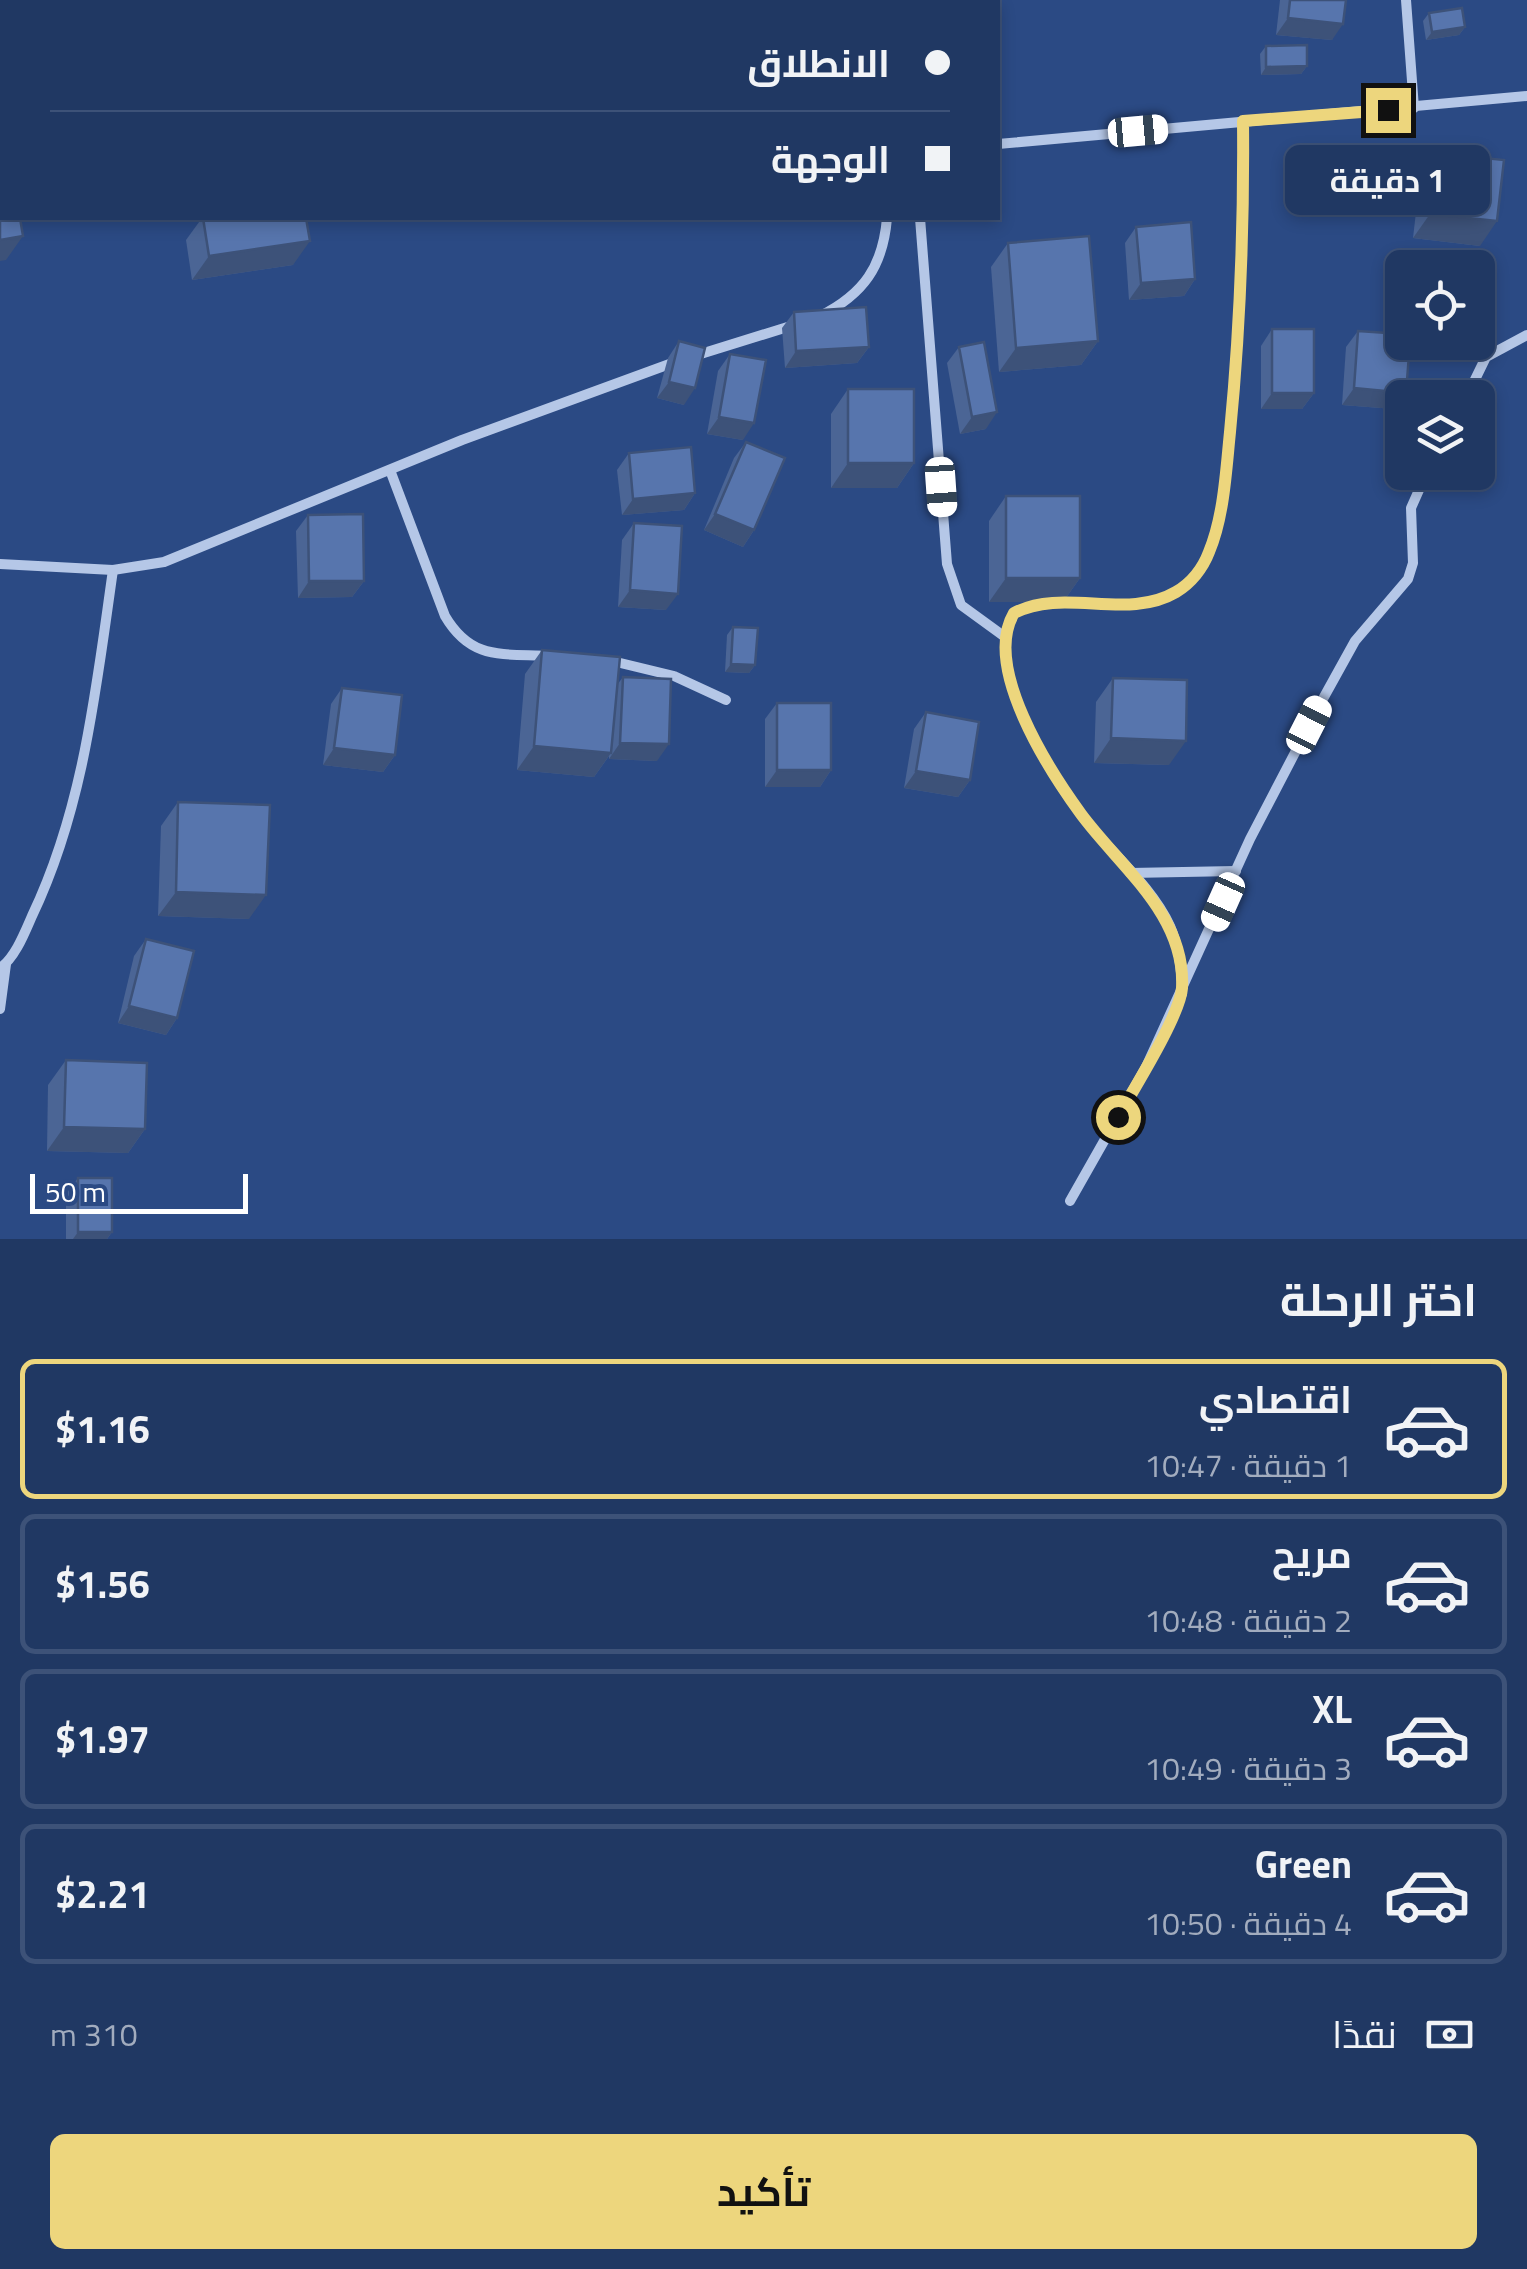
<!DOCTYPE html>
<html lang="ar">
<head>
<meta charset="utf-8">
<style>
	:root { --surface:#203863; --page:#283f69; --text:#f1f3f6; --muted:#a2acbe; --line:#3d5278; --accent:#edd67d }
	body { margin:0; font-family:"Titillium Web",Cairo,sans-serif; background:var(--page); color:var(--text); direction:rtl; height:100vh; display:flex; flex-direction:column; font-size:38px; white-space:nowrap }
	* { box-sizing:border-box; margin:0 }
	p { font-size:32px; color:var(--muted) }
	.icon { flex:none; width:55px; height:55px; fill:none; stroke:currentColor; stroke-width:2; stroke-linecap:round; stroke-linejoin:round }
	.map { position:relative; height:1239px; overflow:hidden; direction:ltr }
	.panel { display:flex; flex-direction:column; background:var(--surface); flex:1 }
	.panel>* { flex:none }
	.banner { position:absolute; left:0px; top:0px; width:1000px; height:220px; box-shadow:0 5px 15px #0003,0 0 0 2px var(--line); direction:rtl; display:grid; align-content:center; height:220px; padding:0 50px; background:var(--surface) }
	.tools { position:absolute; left:1385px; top:250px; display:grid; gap:20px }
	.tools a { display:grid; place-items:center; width:110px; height:110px; border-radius:15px; background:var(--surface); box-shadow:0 5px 15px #0003,0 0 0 2px var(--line); font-size:50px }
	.scale { position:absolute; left:30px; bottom:25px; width:218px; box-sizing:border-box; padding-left:10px; border:5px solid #fff; border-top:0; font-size:28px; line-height:35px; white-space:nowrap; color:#fff; -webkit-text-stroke:8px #2b4a84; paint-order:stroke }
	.end { position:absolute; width:45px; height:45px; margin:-22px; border:12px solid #edd67d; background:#111; box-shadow:0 0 0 5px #111 }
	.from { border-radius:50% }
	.bubble { position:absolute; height:70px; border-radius:15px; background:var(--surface); box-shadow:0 5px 15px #0003,0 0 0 2px var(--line); font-size:32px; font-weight:700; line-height:70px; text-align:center; direction:rtl }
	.car { position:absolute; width:30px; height:60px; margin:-30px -15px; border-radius:12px; box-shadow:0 0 8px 2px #0007; background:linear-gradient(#fff 24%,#345 0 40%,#fff 0 76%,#345 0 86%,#fff 0) }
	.banner b { display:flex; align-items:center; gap:35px; height:95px; font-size:38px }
	.banner b+b { border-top:2px solid var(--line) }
	.banner i { width:25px; height:25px; background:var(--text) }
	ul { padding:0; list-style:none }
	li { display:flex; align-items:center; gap:30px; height:140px; margin:0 20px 15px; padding:0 30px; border:5px solid var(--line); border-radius:15px }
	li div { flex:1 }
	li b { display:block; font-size:38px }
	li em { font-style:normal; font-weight:700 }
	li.active { border-color:var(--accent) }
	li>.icon { width:90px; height:90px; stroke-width:1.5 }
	h2 { padding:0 50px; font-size:45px; line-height:120px }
	.pay { display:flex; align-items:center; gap:25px; height:110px; padding:0 50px; font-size:38px }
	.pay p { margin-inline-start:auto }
	.cta { display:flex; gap:20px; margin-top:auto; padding:20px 50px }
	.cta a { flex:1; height:115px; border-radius:15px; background:var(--accent); color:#111; font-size:40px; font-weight:700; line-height:115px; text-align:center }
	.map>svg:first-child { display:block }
</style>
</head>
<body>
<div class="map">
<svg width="1527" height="1239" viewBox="0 0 1527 1239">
	<rect width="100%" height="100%" fill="#2b4a84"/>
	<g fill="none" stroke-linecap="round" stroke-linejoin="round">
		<g stroke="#b5c7e7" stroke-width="10">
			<path d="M493 0 498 2"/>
			<path d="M840 0V2"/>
			<path d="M1406 0 1414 108"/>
			<path d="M998 144 1527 96"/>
			<path d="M920 218 947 564 961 605 1005 637"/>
			<path d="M820 316C864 294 883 266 887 218"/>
			<path d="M691 357 794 325"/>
			<path d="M1466 398 1486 357 1527 335"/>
			<path d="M390 470 445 616C472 662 504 653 552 656"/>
			<path d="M0 564 113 570 164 562 462 440 675 362"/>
			<path d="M608 660 674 676 726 700"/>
			<path d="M1130 873 1236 871"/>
			<path d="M0 968C15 958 25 932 32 916 84 807 96 688 113 570"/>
			<path d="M1182 994C1182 971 1179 947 1170 926 1151 885 1110 852 1083 817 1050 773 982 667 1014 613 1064 587 1127 621 1176 592 1191 583 1203 568 1209 552 1224 516 1226 471 1230 432 1240 328 1244 225 1243 121"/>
			<path d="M0 1009 6 964"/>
			<path d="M1070 1201 1146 1067 1250 839 1324 697 1355 641 1408 579 1413 563 1411 508 1427 472"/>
		</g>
	</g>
	<g fill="#4b6595">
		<rect x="65" y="0" width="106" height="2"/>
		<path d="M245 0H341L340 2H245Z"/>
		<path d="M1280 0H1346L1332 40 1276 35Z"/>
		<path d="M1429 13 1465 27 1459 35 1426 40 1423 21Z"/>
		<path d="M1266 46 1307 66 1301 74 1261 75 1260 54Z"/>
		<path d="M1437 153 1480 246 1413 238 1420 177Z"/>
		<path d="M202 218H306L293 265 192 280 186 240Z"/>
		<path d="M1136 227 1195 279 1184 296 1129 300 1125 243Z"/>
		<path d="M1008 243 1098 341 1081 365 999 372 991 267Z"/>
		<path d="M794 312 869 347 857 363 785 368 782 328Z"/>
		<path d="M1272 329 1314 393 1302 409H1261V346Z"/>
		<path d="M1358 331 1406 393 1394 409 1342 405 1346 347Z"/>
		<path d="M679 341 684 405 657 398 668 358Z"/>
		<path d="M959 347 986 429 960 434 947 363Z"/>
		<path d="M730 354 743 440 707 434 718 371Z"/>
		<path d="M848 389 914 463 897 488H831V414Z"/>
		<path d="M746 442 754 530 743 547 704 530 734 458Z"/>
		<path d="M629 453 695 493 684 510 622 515 617 470Z"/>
		<path d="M1006 496 1080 578 1063 602H989V521Z"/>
		<path d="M308 515 364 581 352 597 298 598 296 531Z"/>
		<path d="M634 523 666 610 618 607 622 540Z"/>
		<path d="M733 627 755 665 749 673 725 672 727 635Z"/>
		<path d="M542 650 617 685 623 677 657 761 609 759V756L594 777 517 770 525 674Z"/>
		<path d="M1113 678 1169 765 1094 763 1096 702Z"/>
		<path d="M342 688 395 755 383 772 323 765 331 704Z"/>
		<path d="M777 703 831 770 820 787H765V719Z"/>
		<path d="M926 712 970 780 958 797 904 788 914 729Z"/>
		<path d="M178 802 249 919 158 916 161 826Z"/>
		<path d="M146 939 177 1018 166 1035 118 1023 134 956Z"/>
		<path d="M66 1060 145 1129 128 1153 47 1151 48 1085Z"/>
		<path d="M78 1178 112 1232 107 1239H66V1194Z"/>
	</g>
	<g fill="#3d5279">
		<path d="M262 0H341L340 2H260Z"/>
		<path d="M1288 18 1343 24 1332 40 1276 35Z"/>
		<path d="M1465 27 1459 35 1426 40 1432 32Z"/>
		<path d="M1307 66 1301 74 1261 75 1266 67Z"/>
		<path d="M1430 214 1497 221 1480 246 1413 238Z"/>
		<path d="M23 236 6 260 0 261V240Z"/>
		<path d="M310 241 293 265 192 280 209 256Z"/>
		<path d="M1195 279 1184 296 1129 300 1141 283Z"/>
		<path d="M1098 341 1081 365 999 372 1016 348Z"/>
		<path d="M869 347 857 363 785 368 796 351Z"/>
		<path d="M669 382 695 388 684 405 657 398Z"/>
		<path d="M1354 388 1406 393 1394 409 1342 405Z"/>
		<path d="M1272 393H1314L1302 409H1261Z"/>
		<path d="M997 412 986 429 960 434 972 417Z"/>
		<path d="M719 417 754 423 743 440 707 434Z"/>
		<path d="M848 463H914L897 488H831Z"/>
		<path d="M695 493 684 510 622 515 633 499Z"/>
		<path d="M715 514 754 530 743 547 704 530Z"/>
		<path d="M1006 578H1080L1063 602H989Z"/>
		<path d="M309 581H364L352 597 298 598Z"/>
		<path d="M630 590 678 594 666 610 618 607Z"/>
		<path d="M731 664 755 665 749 673 725 672Z"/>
		<path d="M1111 738 1186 741 1169 765 1094 763Z"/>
		<path d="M620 743 669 744 657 761 609 759Z"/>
		<path d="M534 746 611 753 594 777 517 770Z"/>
		<path d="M334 748 395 755 383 772 323 765Z"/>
		<path d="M777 770H831L820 787H765Z"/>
		<path d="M916 771 970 780 958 797 904 788Z"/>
		<path d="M176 892 266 895 249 919 158 916Z"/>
		<path d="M129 1006 177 1018 166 1035 118 1023Z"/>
		<path d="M64 1127 145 1129 128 1153 47 1151Z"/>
		<path d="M78 1232H112L107 1239H73Z"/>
	</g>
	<g fill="#5775ad" stroke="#3d5279" stroke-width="2.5">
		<path d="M84 0H171V2H85Z"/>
		<path d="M1290 0H1346L1343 24 1288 18Z"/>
		<path d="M1462 8 1465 27 1432 32 1429 13Z"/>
		<path d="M1307 45V66L1266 67V46Z"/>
		<path d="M1437 153 1504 160 1497 221 1430 214Z"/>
		<path d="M2 170V218H20L23 236 0 240V171Z"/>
		<path d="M203 218H306L310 241 209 256Z"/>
		<path d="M1191 222 1195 279 1141 283 1136 227Z"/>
		<path d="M1089 236 1098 341 1016 348 1008 243Z"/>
		<path d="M866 307 869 347 796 351 794 312Z"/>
		<rect x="1272" y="329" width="42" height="64"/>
		<path d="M1358 331 1402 334V342H1410L1406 393 1354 388Z"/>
		<path d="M679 341 705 348 695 388 669 382Z"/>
		<path d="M984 342 997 412 972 417 959 347Z"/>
		<path d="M730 354 766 360 754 423 719 417Z"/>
		<rect x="848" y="389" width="66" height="74"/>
		<path d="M746 442 785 458 754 530 715 514Z"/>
		<path d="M691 447 695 493 633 499 629 453Z"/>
		<rect x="1006" y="496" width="74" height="82"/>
		<path d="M363 514 364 581H309L308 515Z"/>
		<path d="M634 523 682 526 678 594 630 590Z"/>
		<path d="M733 627 758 628 755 665 731 664Z"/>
		<path d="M542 650 620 657 611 753 534 746Z"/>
		<path d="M623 677 671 679 669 744 620 743Z"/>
		<path d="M1113 678 1187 680 1186 741 1111 738Z"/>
		<path d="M342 688 402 695 395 755 334 748Z"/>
		<rect x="777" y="703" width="54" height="67"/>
		<path d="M926 712 979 722 970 780 916 771Z"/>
		<path d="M178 802 270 805 266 895 176 892Z"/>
		<path d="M146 939 194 951 177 1018 129 1006Z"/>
		<path d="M66 1060 147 1063 145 1129 64 1127Z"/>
		<rect x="78" y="1178" width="34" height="54"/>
	</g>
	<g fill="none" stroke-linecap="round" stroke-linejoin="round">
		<path stroke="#edd67d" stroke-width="12" d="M1118 1117C1133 1090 1180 1016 1182 988 1186 915 1121 868 1081 814 1049 770 982 667 1014 613 1064 587 1127 621 1176 592 1191 583 1203 568 1209 552 1224 516 1226 471 1230 432 1240 329 1244 225 1243 121L1388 110"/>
	</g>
</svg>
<div class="tools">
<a><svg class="icon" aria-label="locate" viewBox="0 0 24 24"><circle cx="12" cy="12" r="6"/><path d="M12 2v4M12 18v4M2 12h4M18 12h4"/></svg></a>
<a><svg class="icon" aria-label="layers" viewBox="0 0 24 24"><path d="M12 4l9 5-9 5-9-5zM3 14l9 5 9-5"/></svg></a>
</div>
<div class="scale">50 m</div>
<i class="end from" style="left:1118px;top:1117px"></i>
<i class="end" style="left:1388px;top:110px"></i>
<div class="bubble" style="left:1285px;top:145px;width:205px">1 دقيقة</div>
<i class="car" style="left:1138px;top:131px;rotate:85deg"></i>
<i class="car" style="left:941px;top:487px;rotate:176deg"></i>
<i class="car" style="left:1309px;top:725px;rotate:27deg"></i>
<i class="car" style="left:1223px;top:902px;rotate:204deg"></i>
<div class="banner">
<b><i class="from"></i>الانطلاق</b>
<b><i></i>الوجهة</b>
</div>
</div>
<section class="panel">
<h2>اختر الرحلة</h2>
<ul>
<li class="active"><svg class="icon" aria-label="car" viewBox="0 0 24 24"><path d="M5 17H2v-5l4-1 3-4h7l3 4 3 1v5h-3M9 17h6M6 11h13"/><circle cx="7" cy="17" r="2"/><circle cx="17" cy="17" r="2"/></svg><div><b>اقتصادي</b><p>1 دقيقة · 10:47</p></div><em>$1.16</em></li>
<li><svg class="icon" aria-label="car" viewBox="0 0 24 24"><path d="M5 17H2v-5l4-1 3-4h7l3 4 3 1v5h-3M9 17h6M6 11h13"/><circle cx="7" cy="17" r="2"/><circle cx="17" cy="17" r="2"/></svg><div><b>مريح</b><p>2 دقيقة · 10:48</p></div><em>$1.56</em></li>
<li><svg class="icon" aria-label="car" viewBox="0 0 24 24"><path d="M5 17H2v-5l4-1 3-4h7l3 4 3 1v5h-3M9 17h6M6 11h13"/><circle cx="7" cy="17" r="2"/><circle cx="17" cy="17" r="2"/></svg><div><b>XL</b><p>3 دقيقة · 10:49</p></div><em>$1.97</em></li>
<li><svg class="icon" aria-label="car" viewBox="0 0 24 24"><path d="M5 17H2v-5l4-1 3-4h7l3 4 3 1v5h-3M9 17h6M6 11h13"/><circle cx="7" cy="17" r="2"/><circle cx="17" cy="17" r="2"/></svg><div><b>Green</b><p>4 دقيقة · 10:50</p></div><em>$2.21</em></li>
</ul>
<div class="pay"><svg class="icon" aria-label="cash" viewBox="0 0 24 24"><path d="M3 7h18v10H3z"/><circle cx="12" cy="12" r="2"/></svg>نقدًا<p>310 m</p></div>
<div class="cta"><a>تأكيد</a></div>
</section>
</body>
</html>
